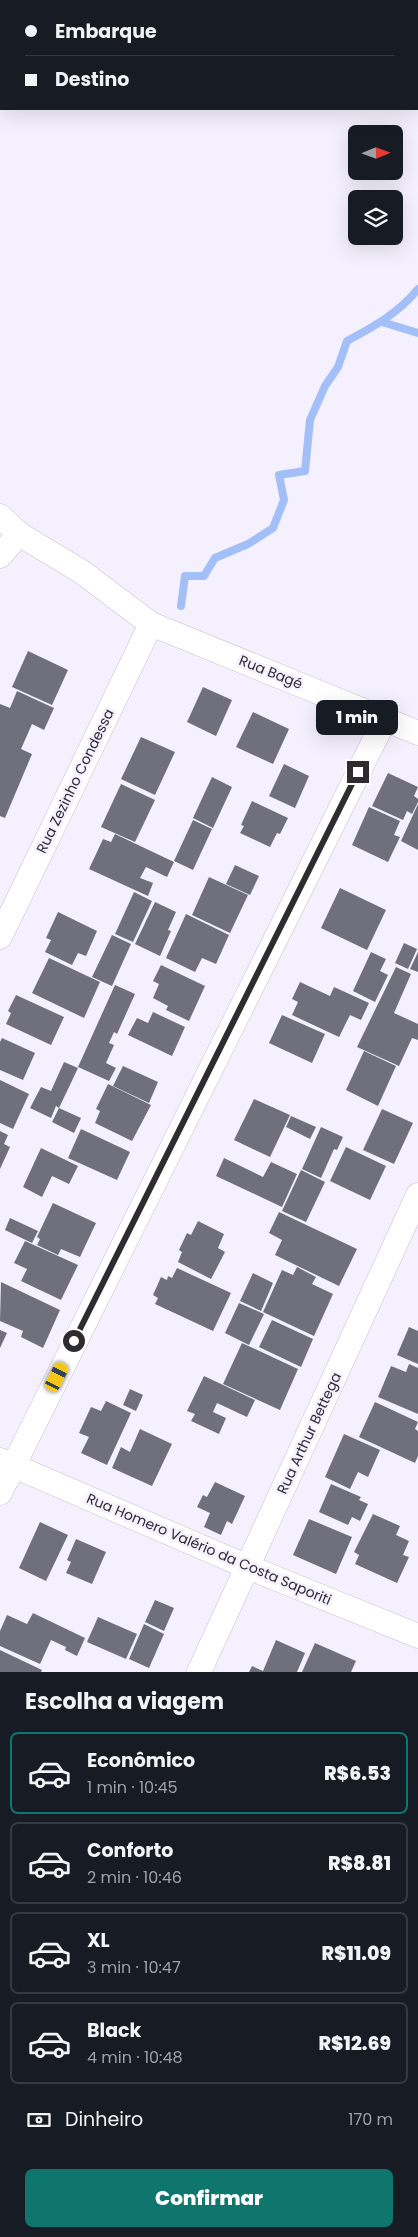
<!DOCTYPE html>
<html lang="pt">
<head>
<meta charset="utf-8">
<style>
	:root { --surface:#171b24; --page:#242831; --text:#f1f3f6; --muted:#9ea1a6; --line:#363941; --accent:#0f766e }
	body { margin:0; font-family:Poppins,sans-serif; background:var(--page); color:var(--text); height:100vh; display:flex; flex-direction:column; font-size:19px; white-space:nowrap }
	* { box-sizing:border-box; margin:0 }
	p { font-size:16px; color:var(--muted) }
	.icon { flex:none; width:28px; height:28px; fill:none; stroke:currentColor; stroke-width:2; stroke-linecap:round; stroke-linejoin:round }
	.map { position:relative; height:1672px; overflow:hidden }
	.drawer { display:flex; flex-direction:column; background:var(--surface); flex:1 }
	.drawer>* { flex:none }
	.guide { position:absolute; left:0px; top:0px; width:419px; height:110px; box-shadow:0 5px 20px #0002; display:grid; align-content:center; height:110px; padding:0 25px; background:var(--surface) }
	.needle { width:32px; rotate:89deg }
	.fabs { position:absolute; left:348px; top:125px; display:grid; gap:10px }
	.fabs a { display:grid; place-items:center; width:55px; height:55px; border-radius:8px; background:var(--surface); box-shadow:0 5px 20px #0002; font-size:25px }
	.end { position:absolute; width:22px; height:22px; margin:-11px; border:6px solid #2e2c31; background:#fff; box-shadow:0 0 0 2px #fff }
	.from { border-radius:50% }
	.bubble { position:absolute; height:35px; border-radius:8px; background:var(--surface); box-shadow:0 5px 20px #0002; font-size:16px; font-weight:800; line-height:35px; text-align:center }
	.car { position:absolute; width:15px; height:30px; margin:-15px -8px; border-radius:6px; box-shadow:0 0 4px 1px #0007; background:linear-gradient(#f5c518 24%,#345 0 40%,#f5c518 0 76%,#345 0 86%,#f5c518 0) }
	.guide b { display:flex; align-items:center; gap:18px; height:48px; font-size:19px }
	.guide b+b { border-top:1px solid var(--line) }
	.guide i { width:12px; height:12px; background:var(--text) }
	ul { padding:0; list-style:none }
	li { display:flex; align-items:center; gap:15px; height:82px; margin:0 10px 8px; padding:0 15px; border:2px solid var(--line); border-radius:8px }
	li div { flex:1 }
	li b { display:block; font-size:19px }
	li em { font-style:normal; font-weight:800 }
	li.on { border-color:var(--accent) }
	li>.icon { width:45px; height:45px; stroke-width:1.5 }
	h2 { padding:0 25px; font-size:22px; line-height:60px }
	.pay { display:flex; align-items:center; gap:12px; height:55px; padding:0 25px; font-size:19px }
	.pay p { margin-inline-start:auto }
	.button { display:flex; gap:10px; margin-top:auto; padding:10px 25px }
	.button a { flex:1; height:58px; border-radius:8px; background:var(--accent); color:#fff; font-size:20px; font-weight:800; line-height:58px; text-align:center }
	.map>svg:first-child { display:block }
</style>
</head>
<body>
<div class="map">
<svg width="418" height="1672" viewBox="0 0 418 1672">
	<rect width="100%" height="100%" fill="#f4f0fd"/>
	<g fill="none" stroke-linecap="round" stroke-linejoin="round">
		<g stroke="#a3bff7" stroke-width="8">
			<path d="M382 322 418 333"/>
			<path d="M181 606 185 576H204L215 558 248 544 273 528 284 500 279 475 305 471 310 420 325 386 338 367 347 341C373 327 399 313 418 289"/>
		</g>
	</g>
	<g fill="#6f707c">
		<path d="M28 651 68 670 52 705 12 687Z"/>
		<path d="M203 687 232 700 216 736 187 722Z"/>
		<path d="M17 691 54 708 44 730 32 724 21 749 32 754 5 818 0 816V704L10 708Z"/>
		<path d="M253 712 289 729 273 764 236 747Z"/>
		<path d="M141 737 175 752 155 795 121 779Z"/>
		<path d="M284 764 309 776 295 808 269 796Z"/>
		<path d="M388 773 418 787 414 796 418 799V802L412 814 407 811 403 820 372 806Z"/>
		<path d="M212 777 232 787 213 828 193 818Z"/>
		<path d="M121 784 155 800 135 842 101 827Z"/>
		<path d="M252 801 288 818 280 834 277 833 270 847 240 833 244 826 241 825Z"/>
		<path d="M418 804V850L401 841Z"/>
		<path d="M369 807 400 821 394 835 400 837 388 862 352 845Z"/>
		<path d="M193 820 212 829 193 870 174 861Z"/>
		<path d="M115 834 174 862 167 877 146 867 140 878 153 883 148 896 89 869 103 839 111 842Z"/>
		<path d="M235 865 259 876 250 895 226 884Z"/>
		<path d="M209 877 248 895 230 933 192 915Z"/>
		<path d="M340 888 386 910 367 950 321 928Z"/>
		<path d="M134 892 152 901 133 942 115 934Z"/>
		<path d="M155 902 176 912 168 930 171 931 160 956 135 944Z"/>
		<path d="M58 912 97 931 86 956 78 953 72 965 45 952 51 940 46 938Z"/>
		<path d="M186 914 229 935 216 964 202 958 195 972 166 958Z"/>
		<path d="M112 935 131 944 112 986 92 977Z"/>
		<path d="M404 943 417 949 408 969 395 963Z"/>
		<path d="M371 952 386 959 380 971 388 975 375 1002 353 991Z"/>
		<path d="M418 952V972L410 969Z"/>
		<path d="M49 958 100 982 84 1018 32 993Z"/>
		<path d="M161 965 205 986 189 1021 166 1010 168 1006 153 998 159 984 153 981Z"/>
		<path d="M396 967 411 974 394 1013 418 1024V1040L412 1038 399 1066 357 1047Z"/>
		<path d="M300 982 330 996 334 987 369 1003 361 1020 350 1015 339 1037 292 1015 298 1002 292 999Z"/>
		<path d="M115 985 135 994 117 1034 114 1032 109 1043 114 1045 106 1063 116 1068 109 1081 78 1067Z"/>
		<path d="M16 995 64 1017 51 1045 6 1024 11 1013 8 1011Z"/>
		<path d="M153 1012 185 1027 172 1056 128 1035 137 1018 148 1023Z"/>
		<path d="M282 1015 325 1034 312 1063 269 1043Z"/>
		<path d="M2 1038 35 1053 23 1080 0 1070V1042Z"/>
		<path d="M364 1051 396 1066 378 1106 346 1090Z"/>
		<path d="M64 1062 78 1068 59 1108 56 1106 51 1118 30 1108 41 1087 51 1091Z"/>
		<path d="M123 1066 158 1082 149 1103 113 1086Z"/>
		<path d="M0 1080 29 1094 13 1129 0 1123Z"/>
		<path d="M108 1084 151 1105 132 1141 95 1123 100 1111 96 1109Z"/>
		<path d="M254 1099 290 1115 270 1157 234 1140Z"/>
		<path d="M59 1108 81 1118 74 1133 52 1122Z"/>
		<path d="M382 1109 413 1123 394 1164 363 1150Z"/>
		<path d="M291 1116 316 1127 310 1139 286 1127Z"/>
		<path d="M321 1127 343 1137 337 1150 334 1149 321 1178 302 1169Z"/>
		<path d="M81 1129 130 1152 117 1180 68 1158Z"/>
		<path d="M0 1131 8 1135 4 1144 10 1147 0 1169Z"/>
		<path d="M346 1147 386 1166 370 1200 330 1181Z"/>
		<path d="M41 1148 78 1166 69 1184 52 1176 42 1197 23 1187Z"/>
		<path d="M224 1158 263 1177 271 1162 297 1174 282 1207 216 1176Z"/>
		<path d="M301 1170 325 1182 306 1222 282 1211Z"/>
		<path d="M53 1203 96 1223 80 1257 61 1249 58 1255 37 1245 40 1239 37 1237Z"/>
		<path d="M279 1212 357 1249 339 1286 275 1255 282 1240 269 1233Z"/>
		<path d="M10 1218 38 1231 32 1243 5 1230Z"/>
		<path d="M198 1221 224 1234 218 1248 225 1252 211 1279 178 1262 182 1252 179 1250 187 1233 191 1235Z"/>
		<path d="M25 1241 78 1265 61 1300 21 1281 27 1269 14 1263Z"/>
		<path d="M297 1267 316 1277 312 1284 333 1294 314 1336 263 1312 282 1270 293 1275Z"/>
		<path d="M177 1268 231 1293 213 1331 155 1304 158 1298 153 1295 161 1277 167 1280 168 1276 172 1278Z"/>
		<path d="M253 1273 273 1283 261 1311 240 1301Z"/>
		<path d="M1 1282 60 1310 43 1348 21 1337 23 1331 0 1321Z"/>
		<path d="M239 1303 264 1314 249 1345 225 1333Z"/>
		<path d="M272 1320 313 1339 301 1367 259 1347Z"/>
		<path d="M409 1327 418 1331V1364L397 1355Z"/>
		<path d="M0 1330 7 1333 0 1348Z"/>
		<path d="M242 1343 298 1369 280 1410 223 1384Z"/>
		<path d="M409 1364 418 1368V1414L378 1397 391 1366 406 1372Z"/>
		<path d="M204 1376 255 1400 247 1417 217 1403 213 1412 226 1418 219 1434 191 1421 195 1414 187 1411Z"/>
		<path d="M130 1389 143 1395 136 1411 123 1405Z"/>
		<path d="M106 1401 131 1413 107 1465 81 1453 89 1437 79 1433 91 1407 101 1411Z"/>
		<path d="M375 1402 418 1422 415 1429 418 1431V1456L415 1463 359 1437Z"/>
		<path d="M140 1429 172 1444 152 1486 112 1468 121 1447 130 1452Z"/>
		<path d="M344 1434 380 1450 368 1477 358 1472 350 1489 325 1477Z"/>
		<path d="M215 1482 245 1496 232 1524 227 1521 221 1535 204 1527 210 1513 197 1507 203 1495 207 1497Z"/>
		<path d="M331 1484 361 1497 359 1500 368 1504 360 1521 352 1517 348 1525 319 1512Z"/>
		<path d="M373 1514 400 1526 396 1535 409 1541 403 1555 409 1557 397 1583 355 1564 359 1555 354 1552Z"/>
		<path d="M309 1519 352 1537 336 1574 293 1555Z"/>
		<path d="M40 1522 68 1535 46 1581 19 1568Z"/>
		<path d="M76 1539 106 1552 92 1584 66 1573 71 1562 67 1560Z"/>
		<path d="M155 1600 174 1608 164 1631 145 1622Z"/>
		<path d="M33 1613 85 1638 77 1656 65 1650 66 1647 51 1640 40 1664 0 1646V1631L7 1615 27 1624Z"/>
		<path d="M98 1617 137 1634 126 1659 87 1642Z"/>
		<path d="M144 1624 164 1634 149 1668 129 1659Z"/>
		<path d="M276 1640 305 1653 297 1672H249L252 1666 263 1671Z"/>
		<path d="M315 1643 356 1661 351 1672H302Z"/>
		<path d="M0 1650 42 1670 41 1672H0Z"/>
	</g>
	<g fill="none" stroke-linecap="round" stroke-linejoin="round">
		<g stroke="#c6c2cf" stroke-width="25">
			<g id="minor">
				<path d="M0 516 19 534 0 556"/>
				<path d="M19 534 82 572 151 624 418 733"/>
				<path d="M0 937 151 624"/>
				<path d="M0 1460 248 1567 418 1636"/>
				<path d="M0 1493 385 719"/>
				<path d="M199 1672 418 1195"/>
			</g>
		</g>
		<use href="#minor" stroke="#fff" stroke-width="24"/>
	</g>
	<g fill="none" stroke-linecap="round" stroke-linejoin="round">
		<path stroke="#2e2c31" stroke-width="6" d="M74 1341 358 772"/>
	</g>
	<g text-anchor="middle" stroke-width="5" stroke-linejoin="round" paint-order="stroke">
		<g font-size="14" fill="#2e2c31" stroke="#f4f0fd">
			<text transform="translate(271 672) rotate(22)" y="5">Rua Bagé</text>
			<text transform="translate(75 781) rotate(-64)" y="5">Rua Zezinho Condessa</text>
			<text transform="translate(309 1433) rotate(-65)" y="5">Rua Arthur Bettega</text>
			<text transform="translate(209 1549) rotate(23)" y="5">Rua Homero Valério da Costa Saporiti</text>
		</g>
	</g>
</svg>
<div class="fabs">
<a><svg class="needle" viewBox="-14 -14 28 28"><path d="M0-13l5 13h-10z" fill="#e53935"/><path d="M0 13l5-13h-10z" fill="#9ea1a6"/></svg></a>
<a><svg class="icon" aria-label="layers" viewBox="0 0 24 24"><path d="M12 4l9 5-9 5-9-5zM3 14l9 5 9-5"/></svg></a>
</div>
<i class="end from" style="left:74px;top:1341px"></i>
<i class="end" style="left:358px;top:772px"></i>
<div class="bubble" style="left:316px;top:700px;width:82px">1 min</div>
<i class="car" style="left:57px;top:1377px;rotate:27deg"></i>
<div class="guide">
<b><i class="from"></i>Embarque</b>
<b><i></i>Destino</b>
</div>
</div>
<section class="drawer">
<h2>Escolha a viagem</h2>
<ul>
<li class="on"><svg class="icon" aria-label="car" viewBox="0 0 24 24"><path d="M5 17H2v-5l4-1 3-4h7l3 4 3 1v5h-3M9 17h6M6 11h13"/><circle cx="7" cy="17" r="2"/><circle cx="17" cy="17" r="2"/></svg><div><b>Econômico</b><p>1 min · 10:45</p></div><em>R$6.53</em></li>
<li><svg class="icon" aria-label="car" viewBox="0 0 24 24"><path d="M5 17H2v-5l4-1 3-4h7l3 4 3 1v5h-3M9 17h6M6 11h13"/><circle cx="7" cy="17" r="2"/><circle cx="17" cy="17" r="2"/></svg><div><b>Conforto</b><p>2 min · 10:46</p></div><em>R$8.81</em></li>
<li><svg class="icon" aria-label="car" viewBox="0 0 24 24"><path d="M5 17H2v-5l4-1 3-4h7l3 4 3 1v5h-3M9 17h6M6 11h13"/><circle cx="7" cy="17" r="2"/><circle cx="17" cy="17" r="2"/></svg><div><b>XL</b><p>3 min · 10:47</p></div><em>R$11.09</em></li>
<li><svg class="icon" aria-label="car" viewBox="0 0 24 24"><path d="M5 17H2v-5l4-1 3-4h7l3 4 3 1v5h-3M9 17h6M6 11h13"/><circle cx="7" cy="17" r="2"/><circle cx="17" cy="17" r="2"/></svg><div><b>Black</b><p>4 min · 10:48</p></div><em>R$12.69</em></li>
</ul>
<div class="pay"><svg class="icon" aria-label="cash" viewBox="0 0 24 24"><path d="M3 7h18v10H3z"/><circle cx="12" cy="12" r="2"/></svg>Dinheiro<p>170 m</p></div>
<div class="button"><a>Confirmar</a></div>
</section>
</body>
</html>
